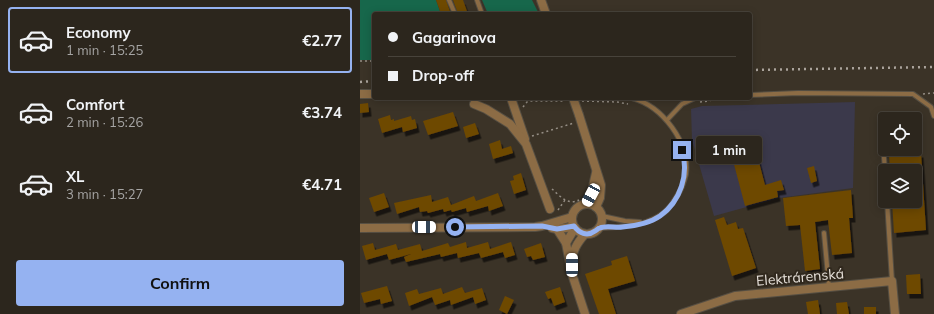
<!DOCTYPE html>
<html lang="en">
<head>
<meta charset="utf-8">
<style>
	:root { --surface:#2c261d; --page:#38322a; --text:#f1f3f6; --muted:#a6a5a4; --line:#48433b; --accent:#95b2f1 }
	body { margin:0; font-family:Mulish,sans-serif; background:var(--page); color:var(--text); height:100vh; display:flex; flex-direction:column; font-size:15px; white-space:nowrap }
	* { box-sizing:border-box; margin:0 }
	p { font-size:13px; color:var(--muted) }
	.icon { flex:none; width:22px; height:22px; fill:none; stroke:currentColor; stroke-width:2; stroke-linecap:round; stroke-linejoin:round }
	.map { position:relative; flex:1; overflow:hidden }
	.drawer { display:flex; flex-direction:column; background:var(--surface); width:360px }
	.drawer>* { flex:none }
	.guide { position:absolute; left:12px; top:12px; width:380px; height:88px; border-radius:4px; box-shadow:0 2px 10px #0003,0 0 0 1px var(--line); display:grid; align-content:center; height:88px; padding:0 16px; background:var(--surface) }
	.buttons { position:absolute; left:518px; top:112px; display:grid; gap:8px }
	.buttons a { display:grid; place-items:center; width:44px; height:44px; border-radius:4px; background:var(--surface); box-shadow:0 2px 10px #0003,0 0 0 1px var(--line); font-size:20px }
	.end { position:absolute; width:18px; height:18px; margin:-9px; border:5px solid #95b2f1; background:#111; box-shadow:0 0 0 2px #111 }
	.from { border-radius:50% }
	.bubble { position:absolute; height:28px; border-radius:4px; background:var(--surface); box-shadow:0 2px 10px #0003,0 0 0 1px var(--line); font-size:13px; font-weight:700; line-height:28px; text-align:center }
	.car { position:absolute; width:12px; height:24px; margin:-12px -6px; border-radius:5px; box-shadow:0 0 3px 1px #0007; background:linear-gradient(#fff 24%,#345 0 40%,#fff 0 76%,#345 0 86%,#fff 0) }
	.guide b { display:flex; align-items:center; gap:14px; height:38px; font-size:15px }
	.guide b+b { border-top:1px solid var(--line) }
	.guide i { width:10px; height:10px; background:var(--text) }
	ul { padding:7px 0 0; list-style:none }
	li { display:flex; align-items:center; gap:12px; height:66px; margin:0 8px 6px; padding:0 8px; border:2px solid transparent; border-radius:4px }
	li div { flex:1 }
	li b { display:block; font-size:15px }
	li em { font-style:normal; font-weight:700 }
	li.selected { border-color:var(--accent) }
	li>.icon { width:36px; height:36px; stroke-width:1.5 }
	.button { display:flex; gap:8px; margin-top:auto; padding:8px 16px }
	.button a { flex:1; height:46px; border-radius:4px; background:var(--accent); color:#111; font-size:16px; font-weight:700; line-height:46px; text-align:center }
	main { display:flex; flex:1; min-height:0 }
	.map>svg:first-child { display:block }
</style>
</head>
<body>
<main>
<section class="drawer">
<ul>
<li class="selected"><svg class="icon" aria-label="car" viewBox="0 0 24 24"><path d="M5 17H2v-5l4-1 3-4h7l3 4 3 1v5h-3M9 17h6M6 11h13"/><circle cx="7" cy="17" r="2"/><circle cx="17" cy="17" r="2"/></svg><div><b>Economy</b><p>1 min · 15:25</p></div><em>€2.77</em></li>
<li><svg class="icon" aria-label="car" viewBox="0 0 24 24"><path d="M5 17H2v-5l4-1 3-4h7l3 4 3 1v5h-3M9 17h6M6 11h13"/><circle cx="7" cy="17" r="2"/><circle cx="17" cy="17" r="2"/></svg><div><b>Comfort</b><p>2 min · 15:26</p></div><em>€3.74</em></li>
<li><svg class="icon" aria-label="car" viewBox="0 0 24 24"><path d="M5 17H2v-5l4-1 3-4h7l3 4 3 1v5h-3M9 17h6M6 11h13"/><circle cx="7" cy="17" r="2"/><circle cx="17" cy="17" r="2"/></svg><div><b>XL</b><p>3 min · 15:27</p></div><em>€4.71</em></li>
</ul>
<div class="button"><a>Confirm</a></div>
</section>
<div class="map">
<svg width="574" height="314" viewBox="0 0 574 314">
	<defs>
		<filter id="shadow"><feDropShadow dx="2.5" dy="4.5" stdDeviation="0" flood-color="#0009"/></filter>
	</defs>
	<rect width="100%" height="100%" fill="#3b3327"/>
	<path fill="#3b394b" d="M495 102 493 188 419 198 354 216 332 140 331 109 342 106Z"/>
	<g fill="#17674b">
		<path d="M0 0H76L81 14H14V60H0Z"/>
		<path d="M122 0H172L179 14H128Z"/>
	</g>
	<g fill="#6e4800" filter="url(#shadow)">
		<path d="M76 0H86L91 14H81Z"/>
		<path d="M93 0H103L108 14H98Z"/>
		<path d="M8 103 9 112 0 113V104Z"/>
		<path d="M93 112 98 126 68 135 63 121Z"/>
		<path d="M30 115 31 120 34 119V121L51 116 52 120 55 119 57 128 43 132 42 127 22 133 18 119Z"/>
		<path d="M115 123 119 134 106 138 103 127Z"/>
		<path d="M140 140 142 149 151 146 153 153 133 159 129 144Z"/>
		<path d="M395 147 405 185 421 180 424 190 417 191 418 197 385 206 371 153Z"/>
		<path d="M561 153 566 230 534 233 532 201H555V171H530L529 155Z"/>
		<path d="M454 166 457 181 451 183 447 168Z"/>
		<path d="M161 173 166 190 154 194 150 181 154 180 153 176Z"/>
		<path d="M491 190 493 218H489L492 253 472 255 468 220 455 222 460 269 445 271 440 225 426 226 423 198Z"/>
		<path d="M24 193 29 207 14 212 9 198Z"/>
		<path d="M138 193 143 206 129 211 128 206 107 212 106 208 92 212 91 210 84 212 83 209 68 213 67 211 60 212 59 207 37 214 34 203 71 195 72 202 88 197 91 205 114 196 116 201Z"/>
		<path d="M364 217 367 225 376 222 378 229 383 228 396 268 372 276 355 220Z"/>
		<path d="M106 242 107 248 128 242 130 249 151 242 155 255 145 258 143 252 121 258 119 253 98 258 97 253 81 257 80 254 46 262 44 257 51 254 29 260 27 254 6 260 2 246 13 243 15 250 36 244 38 250 60 244 62 251 88 243 90 247Z"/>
		<path d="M181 243 185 257 173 260 171 256 167 257 164 249Z"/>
		<path d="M267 256 275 281 248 289 256 314H239L225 274 252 265 251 261Z"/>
		<path d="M560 274 561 294H547L546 275Z"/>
		<path d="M27 286 32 301 21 304 20 299 4 303 1 293Z"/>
		<path d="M102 287 105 293 122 288 126 300 115 304 113 297 91 305 90 300 75 305 72 297 49 306 45 293 57 289 59 294 81 288 83 294Z"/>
		<path d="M200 287 205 302 194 306 191 298 188 299 185 292Z"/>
		<path d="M145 296 154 300 147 314 139 310Z"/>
		<path d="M458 300 460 314H448L446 302Z"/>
		<path d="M487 302 489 314H477L476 303Z"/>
		<rect x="504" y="307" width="12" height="7"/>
	</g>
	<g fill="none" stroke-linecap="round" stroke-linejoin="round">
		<g stroke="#564f43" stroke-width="6">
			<g id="service">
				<path d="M89 0 95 14"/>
				<path d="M117 0 122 14"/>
				<path d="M390 95 438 93 553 94 571 107 574 116"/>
				<path d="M307 120 322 104 335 98"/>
				<path d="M523 144 525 171"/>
				<path d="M527 201 532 281"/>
				<path d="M242 216 265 221 280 222"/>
				<path d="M239 228C259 227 281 227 299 216 307 212 312 204 317 196 321 190 324 182 326 174 330 142 302 106 272 98"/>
				<path d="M464 233 469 287"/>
			</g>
		</g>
		<g stroke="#564f43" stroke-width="10">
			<g id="minor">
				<path d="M181 0 186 14"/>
				<path d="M0 94H14"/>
				<path d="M151 98 165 139"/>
				<path d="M114 104 126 109 150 124 166 144 190 209"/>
				<path d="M219 115 241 185 240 198 236 207"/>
				<path d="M227 204 231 195 236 173"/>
				<circle cx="227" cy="219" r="15"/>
				<path d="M0 228 175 227 182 226 212 217"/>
				<path d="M192 228 197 229 214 227"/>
				<path d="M197 229 206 243 212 274 225 314"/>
				<path d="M206 243 215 228"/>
				<path d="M212 263C212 251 217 243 225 234"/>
				<path d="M321 314 375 296 532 281 535 314"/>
			</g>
		</g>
		<g stroke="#958e85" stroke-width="1.5" stroke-dasharray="2 3" stroke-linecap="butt">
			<path d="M0 61H14"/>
			<path d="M563 94 574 93"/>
			<path d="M222 101 257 102 268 104"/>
			<path d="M340 102 349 101 357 98"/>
			<path d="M163 107 167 102 170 101H205"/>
			<path d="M172 136 214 123"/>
			<path d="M192 189C200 196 208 206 219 200"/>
			<path d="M198 210 205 200"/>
		</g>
		<use href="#service" stroke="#8c6c45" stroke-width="4"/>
		<use href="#minor" stroke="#8c6c45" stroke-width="8"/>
		<g stroke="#aba49c" stroke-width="2.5" stroke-dasharray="2 4" stroke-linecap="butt">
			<path d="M390 70 574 67"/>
			<path d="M0 82 14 81"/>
		</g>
		<g stroke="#564f43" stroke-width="10" stroke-linecap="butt">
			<path id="minor-bridge" d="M213 98 219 115"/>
		</g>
		<use href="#minor-bridge" stroke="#8c6c45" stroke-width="8"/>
	</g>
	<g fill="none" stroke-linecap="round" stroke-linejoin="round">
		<path stroke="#95b2f1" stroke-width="5" d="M95 227 182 226 197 229 214 226C219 233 227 237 235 231 237 230 238 228 240 228 246 225 255 228 262 227 274 226 290 223 300 216 321 201 329 174 322 150"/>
	</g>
	<g text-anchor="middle" stroke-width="4" stroke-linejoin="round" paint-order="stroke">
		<g font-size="14" fill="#e6e0d9" stroke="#31291e">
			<text transform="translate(440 277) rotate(-5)" y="5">Elektrárenská</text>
		</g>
	</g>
</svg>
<div class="buttons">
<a><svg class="icon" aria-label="locate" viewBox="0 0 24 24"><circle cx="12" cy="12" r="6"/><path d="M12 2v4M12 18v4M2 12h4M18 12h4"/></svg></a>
<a><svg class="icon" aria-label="layers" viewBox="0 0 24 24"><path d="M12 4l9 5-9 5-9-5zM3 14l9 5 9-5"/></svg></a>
</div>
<i class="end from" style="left:95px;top:227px"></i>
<i class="end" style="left:322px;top:150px"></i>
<div class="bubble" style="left:336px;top:136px;width:66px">1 min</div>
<i class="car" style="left:231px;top:195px;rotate:208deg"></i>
<i class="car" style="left:64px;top:227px;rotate:90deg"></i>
<i class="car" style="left:212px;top:265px;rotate:0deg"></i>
<div class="guide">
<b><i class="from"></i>Gagarinova</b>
<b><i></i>Drop-off</b>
</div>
</div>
</main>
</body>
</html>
